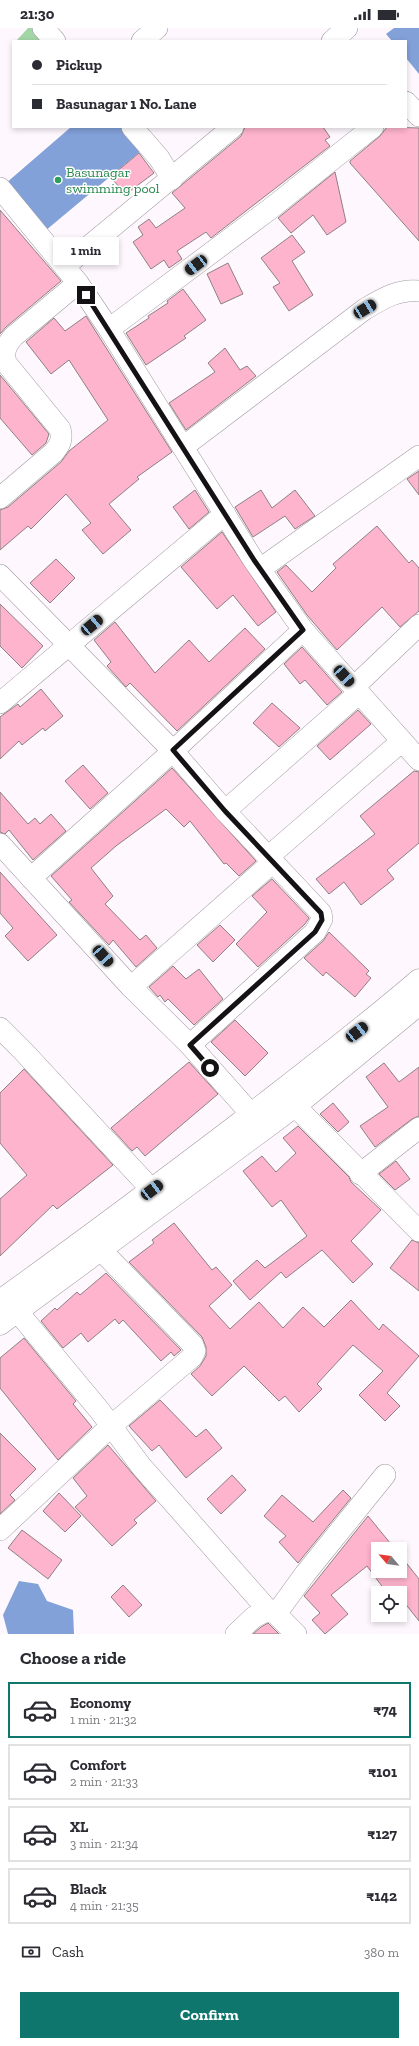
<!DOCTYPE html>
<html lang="en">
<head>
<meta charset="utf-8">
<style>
	:root { --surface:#fff; --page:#f2f2f3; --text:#2b2b33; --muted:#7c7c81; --line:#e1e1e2; --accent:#0f766e }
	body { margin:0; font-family:"Zilla Slab",serif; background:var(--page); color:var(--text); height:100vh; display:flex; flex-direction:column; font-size:15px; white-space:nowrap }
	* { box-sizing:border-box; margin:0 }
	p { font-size:13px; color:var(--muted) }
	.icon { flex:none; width:22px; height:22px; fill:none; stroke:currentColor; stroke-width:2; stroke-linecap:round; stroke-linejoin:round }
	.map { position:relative; height:1606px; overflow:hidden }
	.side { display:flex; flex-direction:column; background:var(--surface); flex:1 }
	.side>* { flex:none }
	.top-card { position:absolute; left:12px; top:12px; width:395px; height:88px; border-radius:0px; box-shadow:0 2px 6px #0003; display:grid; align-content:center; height:88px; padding:0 20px; background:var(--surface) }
	.needle { width:26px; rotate:299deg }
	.tools { position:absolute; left:371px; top:1514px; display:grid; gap:8px }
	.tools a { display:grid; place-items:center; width:36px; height:36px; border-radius:0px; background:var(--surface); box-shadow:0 2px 6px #0003; font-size:20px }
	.end { position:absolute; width:18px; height:18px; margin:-9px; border:5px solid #151215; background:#fff; box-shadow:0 0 0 2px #fff }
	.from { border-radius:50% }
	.bubble { position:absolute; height:28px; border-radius:0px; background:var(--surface); box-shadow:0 2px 6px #0003; font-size:13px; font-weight:700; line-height:28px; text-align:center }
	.car { position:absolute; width:12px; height:24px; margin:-12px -6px; border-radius:5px; box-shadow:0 0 3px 1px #0007; background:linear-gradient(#222 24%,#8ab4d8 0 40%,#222 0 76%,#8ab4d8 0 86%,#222 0) }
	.top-card b { display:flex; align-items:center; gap:14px; height:38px; font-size:15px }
	.top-card b+b { border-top:1px solid var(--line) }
	.top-card i { width:10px; height:10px; background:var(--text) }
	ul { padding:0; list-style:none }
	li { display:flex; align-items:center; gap:12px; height:56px; margin:0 8px 6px; padding:0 12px; border:2px solid var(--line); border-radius:0px }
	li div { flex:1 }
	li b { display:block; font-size:15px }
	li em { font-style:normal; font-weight:700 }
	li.current { border-color:var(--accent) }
	li>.icon { width:36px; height:36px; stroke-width:1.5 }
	h2 { padding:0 20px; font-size:18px; line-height:48px }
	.pay { display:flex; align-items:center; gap:10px; height:44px; padding:0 20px; font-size:15px }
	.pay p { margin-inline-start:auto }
	.primary-button { display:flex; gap:8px; margin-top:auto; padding:8px 20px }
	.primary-button a { flex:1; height:46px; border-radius:0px; background:var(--accent); color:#fff; font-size:16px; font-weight:700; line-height:46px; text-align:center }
	.status { display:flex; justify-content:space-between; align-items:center; height:28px; padding:0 20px; background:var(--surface); direction:ltr }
	.status svg { height:11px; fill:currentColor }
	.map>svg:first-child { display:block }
</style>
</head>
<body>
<div class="status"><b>21:30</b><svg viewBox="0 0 49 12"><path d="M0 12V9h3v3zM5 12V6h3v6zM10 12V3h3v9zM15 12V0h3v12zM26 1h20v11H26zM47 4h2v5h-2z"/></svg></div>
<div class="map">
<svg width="419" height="1606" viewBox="0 0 419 1606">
	<rect width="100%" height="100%" fill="#fef8fe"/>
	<path fill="#a3d6a5" d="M28 0H37L48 13H18L17 12Z"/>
	<g fill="#83a1d9">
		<path d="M394 0H419V46L406 30V13H392L386 6Z"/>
		<path d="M71 99H122L142 122 45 203 5 156Z"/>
		<path d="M19 1553 38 1556 47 1573 73 1582 74 1606H8L3 1587Z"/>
	</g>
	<g fill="#fdb4cc" stroke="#8d8084">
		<path d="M245 99H323L330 109 325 112 330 118 211 210 206 204 177 223 182 231 169 240 164 232 151 241 133 214 143 207 138 199 149 191 156 200 185 180 172 165 241 108Z"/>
		<path d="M387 99 419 100V213L350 135V133L380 108Z"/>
		<path d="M139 125 154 145 126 166 110 149Z"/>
		<path d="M335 144 346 194 327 207 313 187 291 205 278 190Z"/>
		<path d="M0 182 61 253 6 299 0 306Z"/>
		<path d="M292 207 305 224 292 233 313 267 289 283 273 259 280 255 261 230Z"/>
		<path d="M228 235 243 266 221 276 207 246Z"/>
		<path d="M183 261 206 292 184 308 186 310 146 337 126 305 149 290 148 288 168 275 167 273Z"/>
		<path d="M86 288 172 424 137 449 139 451 109 476 131 502 103 526 82 502 91 495 66 466 31 501 28 498 0 522V482L8 479 61 434 69 423 108 392 69 332 51 346 26 314 54 290 65 303Z"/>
		<path d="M225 320 240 342 247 338 256 348 186 402 169 375 215 344 208 335Z"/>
		<path d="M0 347 49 406 46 415 32 427 0 390Z"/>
		<path d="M419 443V467L407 451Z"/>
		<path d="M195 462 209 484 189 501 173 479Z"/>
		<path d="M261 462 272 480 295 462 315 488 295 501 285 488 253 509 235 479Z"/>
		<path d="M377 498 409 535 412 532 419 540V583L400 599 382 579 337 622 307 587 277 544 286 537 312 564 336 540 333 536Z"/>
		<path d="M222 504 276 584 258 598 233 567 217 581 181 539Z"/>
		<path d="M56 531 75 550 50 575 30 555Z"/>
		<path d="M0 576 43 618 22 640 0 618Z"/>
		<path d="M115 594 155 645 189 612 209 634 245 600 265 621 177 703 130 655 126 659 107 638 111 634 94 612Z"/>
		<path d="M302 619 342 664 327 677 305 652 300 656 284 636Z"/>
		<path d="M41 661 63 688 45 703 43 700 22 717 19 713 0 731V689L18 676 20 679Z"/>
		<path d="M272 675 300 700 279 719 253 695Z"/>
		<path d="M358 682 371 696 330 732 317 718Z"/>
		<path d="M83 737 108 765 90 781 65 753Z"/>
		<path d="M172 740 256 833 239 848 226 835 224 836 190 793 184 799 166 781 116 818 91 840 113 868 105 876 140 912 146 907 157 920 136 939 113 912 109 917 69 874 72 872 51 848Z"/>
		<path d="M414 743 419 744V815L387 842 394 851 361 877 344 854 329 866 316 851 375 806 360 788Z"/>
		<path d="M0 764 28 796 35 790 40 796 51 786 66 803 33 832 9 802 5 806 0 804Z"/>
		<path d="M0 844 57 907 28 933 5 908 13 900 0 885Z"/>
		<path d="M272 851 309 890 305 896 258 939 236 916 267 884 252 868Z"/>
		<path d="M220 897 235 912 213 934 197 917Z"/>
		<path d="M329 904 369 943 366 946 371 950 355 969 326 944 323 948 304 930 323 913Z"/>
		<path d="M173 938 186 951 199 941 223 971 194 997 168 971 165 974 160 967 158 969 149 959Z"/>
		<path d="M235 992 268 1025 245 1048 211 1014Z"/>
		<path d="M189 1034 218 1066 145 1128 137 1119 132 1123 111 1100Z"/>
		<path d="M384 1035 399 1054 419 1039V1088L412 1091 375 1119 360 1098 388 1079 366 1049Z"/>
		<path d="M24 1041 113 1137 57 1181 53 1177 0 1228V1171L27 1147 0 1115V1065Z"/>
		<path d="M333 1075 349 1094 338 1104 320 1086Z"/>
		<path d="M298 1098 349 1149 351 1154 381 1182 351 1213 373 1236 353 1255 322 1222 286 1250 281 1244 250 1272 233 1253 257 1232 265 1240 307 1208 281 1172 272 1179 243 1143 262 1128 276 1144 296 1125 283 1110Z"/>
		<path d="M396 1133 410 1151 395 1162 379 1146Z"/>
		<path d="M174 1195 212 1242 216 1239 232 1257 209 1278 230 1301 259 1274 283 1300 303 1279 324 1299 351 1272 379 1302 383 1296 419 1328 387 1365 400 1378 385 1393 359 1367 383 1343 353 1317 317 1356 322 1361 299 1384 285 1368 279 1373 244 1338 212 1368 191 1346 200 1338 206 1328V1319L202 1309 129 1234 154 1215 152 1212Z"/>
		<path d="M412 1212 419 1215V1263L390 1240Z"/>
		<path d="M106 1245 181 1322 174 1328 171 1324 161 1333 123 1292 119 1296 115 1291 88 1314 81 1305 63 1320 41 1293 55 1280 57 1282 77 1264 80 1267Z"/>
		<path d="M24 1310 76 1373 73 1376 92 1399 58 1432 0 1360V1330Z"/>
		<path d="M160 1372 196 1409 206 1401 222 1420 186 1450 159 1417 152 1423 129 1398Z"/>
		<path d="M0 1405 36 1441 10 1467 15 1472 0 1486Z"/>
		<path d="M108 1417 156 1473 134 1492 137 1495 112 1518 75 1479 87 1468 73 1450Z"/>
		<path d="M232 1447 246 1462 221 1486 207 1471Z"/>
		<path d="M343 1462 351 1470 298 1535 279 1514 286 1508 264 1488 282 1467 313 1494Z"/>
		<path d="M59 1465 81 1488 65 1504 43 1483Z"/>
		<path d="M368 1488 395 1521H378V1543H400V1527L419 1551V1593L400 1569V1565H387L367 1538 331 1567 348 1586 325 1606 312 1592 320 1585 304 1568Z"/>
		<path d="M22 1502 62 1532 48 1551 8 1520Z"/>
		<path d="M123 1557 142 1577 129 1589 111 1569Z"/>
		<path d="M268 1595 279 1606H253L261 1599Z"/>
	</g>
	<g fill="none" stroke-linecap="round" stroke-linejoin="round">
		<g stroke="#a299a2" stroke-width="22">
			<g id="minor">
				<path d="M43 0 55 13"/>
				<path d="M142 13 157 0"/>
				<path d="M332 13 347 0"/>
				<path d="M406 74 419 88"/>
				<path d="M132 99 159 130 172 151"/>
				<path d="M0 160 78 255 109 301 254 533 303 602 419 732"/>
				<path d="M65 238 233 99"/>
				<path d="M109 301 270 181 373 99"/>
				<path d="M183 419 365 281C382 271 398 261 419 263"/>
				<path d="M0 470 53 425C60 417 63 412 60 401L6 335C3 323 6 317 14 308L78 255"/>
				<path d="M260 541 419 428"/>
				<path d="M0 547 173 723 225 783 321 885 322 891 315 904 190 1017"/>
				<path d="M354 659 419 597"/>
				<path d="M0 675 225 486"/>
				<path d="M225 783 359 665"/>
				<path d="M0 816 131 959 190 1017 251 1086"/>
				<path d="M268 829 402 713"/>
				<path d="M31 850 173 723 303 602"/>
				<path d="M131 959 273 834"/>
				<path d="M0 1000 24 1024 152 1162"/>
				<path d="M295 1078 419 1203"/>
				<path d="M360 1146 419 1100"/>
				<path d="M7 1271 100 1383 141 1438 268 1582"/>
				<path d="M0 1502 111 1398 192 1329 195 1323 193 1317 100 1221"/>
				<path d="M276 1586 305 1546 385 1447"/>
				<path d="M236 1606 254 1589 268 1582 276 1586 296 1606"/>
			</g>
		</g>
		<g stroke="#a299a2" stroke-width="23">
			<g id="major">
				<path d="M0 1273C81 1215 161 1155 240 1095 300 1048 361 1002 419 952"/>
				<path d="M0 1296 295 1078 419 976"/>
			</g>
		</g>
		<use href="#minor" stroke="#fff" stroke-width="21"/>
		<use href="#major" stroke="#fff" stroke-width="22"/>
	</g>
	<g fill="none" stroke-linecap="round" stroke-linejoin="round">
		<path stroke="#151215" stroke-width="5" d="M86 267 254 532 303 602 173 722 225 783 321 885 322 892 315 904 190 1017 210 1040"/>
	</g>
	<circle fill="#2e9e5b" stroke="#fff" stroke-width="1.5" cx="58" cy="152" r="4"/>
	<g text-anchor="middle" stroke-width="3" stroke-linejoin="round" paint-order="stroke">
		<g font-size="14" fill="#27864d" stroke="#fff" text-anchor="start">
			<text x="66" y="149">Basunagar<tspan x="66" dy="16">swimming pool</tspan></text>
		</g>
	</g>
</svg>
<div class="tools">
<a><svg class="needle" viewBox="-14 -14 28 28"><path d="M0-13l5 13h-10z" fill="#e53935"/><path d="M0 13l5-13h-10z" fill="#7c7c81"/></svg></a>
<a><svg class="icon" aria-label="locate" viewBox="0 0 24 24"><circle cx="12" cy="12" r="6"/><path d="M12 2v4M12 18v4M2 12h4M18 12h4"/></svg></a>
</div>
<i class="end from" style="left:210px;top:1040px"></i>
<i class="end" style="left:86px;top:267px"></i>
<div class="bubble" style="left:53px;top:209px;width:66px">1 min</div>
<i class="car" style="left:196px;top:237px;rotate:233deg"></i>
<i class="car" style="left:365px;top:281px;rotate:59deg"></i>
<i class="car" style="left:92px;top:597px;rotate:50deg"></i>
<i class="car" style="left:344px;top:648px;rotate:138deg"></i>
<i class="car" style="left:103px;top:928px;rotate:138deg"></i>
<i class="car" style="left:357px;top:1004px;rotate:52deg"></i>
<i class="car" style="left:152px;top:1162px;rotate:53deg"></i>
<div class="top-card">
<b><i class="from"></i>Pickup</b>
<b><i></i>Basunagar 1 No. Lane</b>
</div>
</div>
<section class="side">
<h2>Choose a ride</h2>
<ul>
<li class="current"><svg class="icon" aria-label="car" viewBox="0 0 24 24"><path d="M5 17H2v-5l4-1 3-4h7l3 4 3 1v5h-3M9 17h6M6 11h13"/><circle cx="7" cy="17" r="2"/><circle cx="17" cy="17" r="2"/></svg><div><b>Economy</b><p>1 min · 21:32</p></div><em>₹74</em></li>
<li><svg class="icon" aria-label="car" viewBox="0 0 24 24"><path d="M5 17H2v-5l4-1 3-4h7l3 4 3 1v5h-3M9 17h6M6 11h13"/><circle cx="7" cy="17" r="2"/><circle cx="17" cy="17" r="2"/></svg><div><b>Comfort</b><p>2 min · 21:33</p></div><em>₹101</em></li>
<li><svg class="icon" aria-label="car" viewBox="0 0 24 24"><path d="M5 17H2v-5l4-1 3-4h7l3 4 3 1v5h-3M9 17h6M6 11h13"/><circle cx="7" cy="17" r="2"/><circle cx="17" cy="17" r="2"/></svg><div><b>XL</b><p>3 min · 21:34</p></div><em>₹127</em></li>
<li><svg class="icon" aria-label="car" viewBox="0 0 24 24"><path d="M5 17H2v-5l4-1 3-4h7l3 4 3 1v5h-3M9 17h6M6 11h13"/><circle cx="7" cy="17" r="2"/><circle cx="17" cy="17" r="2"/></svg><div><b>Black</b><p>4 min · 21:35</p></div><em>₹142</em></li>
</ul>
<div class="pay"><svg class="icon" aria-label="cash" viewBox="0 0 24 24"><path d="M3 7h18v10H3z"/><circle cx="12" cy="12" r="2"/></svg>Cash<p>380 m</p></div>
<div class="primary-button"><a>Confirm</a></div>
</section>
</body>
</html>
